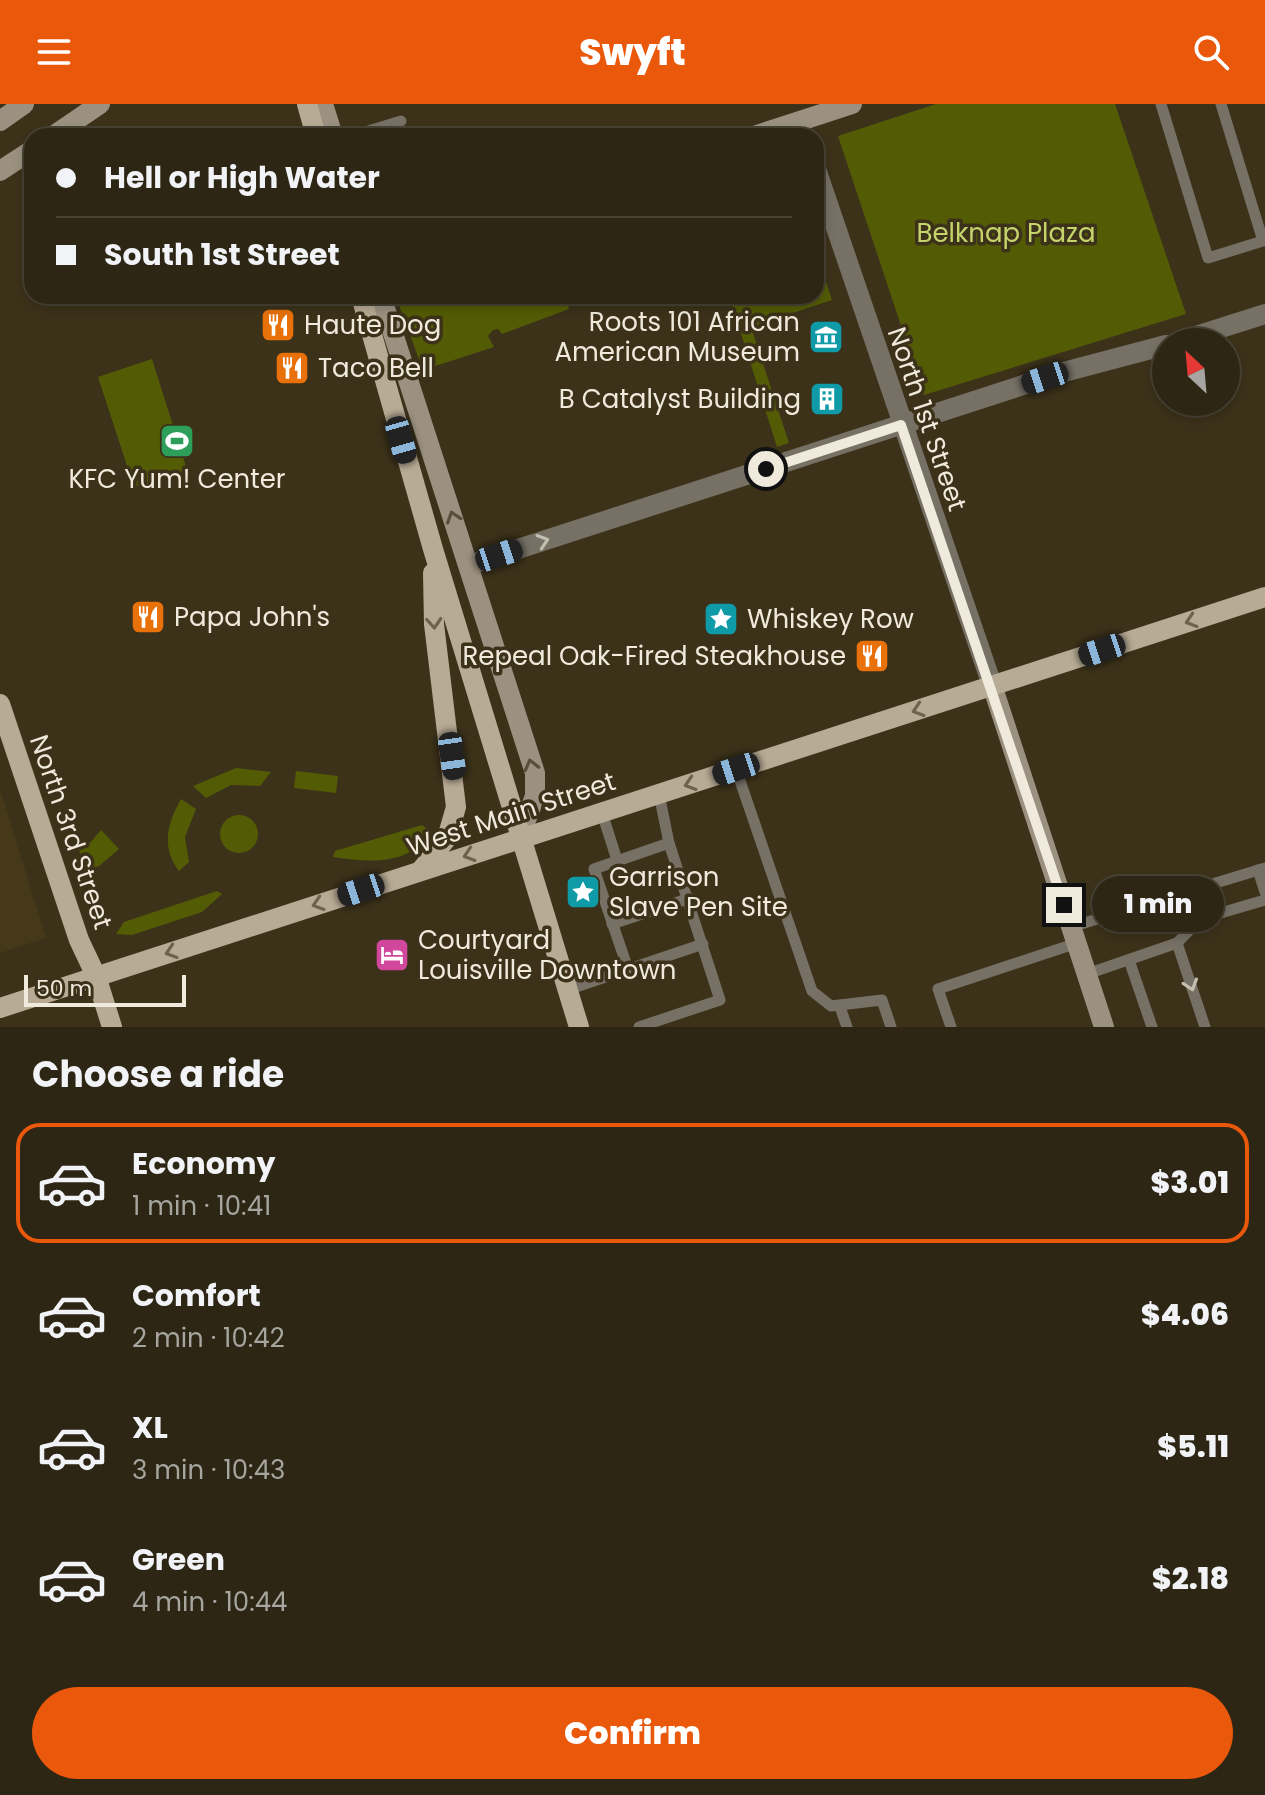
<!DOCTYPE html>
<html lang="en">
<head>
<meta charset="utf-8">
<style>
	:root { --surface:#2d2614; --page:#393222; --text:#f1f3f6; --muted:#a7a5a0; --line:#484334; --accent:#ea580c }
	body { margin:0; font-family:Poppins,sans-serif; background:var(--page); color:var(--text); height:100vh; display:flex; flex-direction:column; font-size:30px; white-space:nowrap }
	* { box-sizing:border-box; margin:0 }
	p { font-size:26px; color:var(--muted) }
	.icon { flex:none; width:44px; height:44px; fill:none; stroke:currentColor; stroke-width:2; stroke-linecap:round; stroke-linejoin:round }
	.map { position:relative; height:923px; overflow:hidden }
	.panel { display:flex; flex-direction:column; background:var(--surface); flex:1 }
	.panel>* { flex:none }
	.hud { position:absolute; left:24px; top:24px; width:800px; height:176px; border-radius:24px; box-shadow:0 4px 12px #0003,0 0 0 2px var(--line); display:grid; align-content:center; height:176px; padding:0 32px; background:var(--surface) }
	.needle { width:52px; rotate:334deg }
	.tools { position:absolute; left:1152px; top:224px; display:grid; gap:16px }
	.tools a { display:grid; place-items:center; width:88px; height:88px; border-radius:50%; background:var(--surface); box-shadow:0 4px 12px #0003,0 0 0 2px var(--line); font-size:40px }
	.scale { position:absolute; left:24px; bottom:20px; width:162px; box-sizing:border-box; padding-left:8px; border:4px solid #f0eadc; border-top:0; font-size:22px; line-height:28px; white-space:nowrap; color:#f0eadc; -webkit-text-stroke:6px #3c321a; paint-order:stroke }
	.end { position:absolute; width:36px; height:36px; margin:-18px; border:10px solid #f0eadc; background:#111; box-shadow:0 0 0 4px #111 }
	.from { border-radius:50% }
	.bubble { position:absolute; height:56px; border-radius:28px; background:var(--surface); box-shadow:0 4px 12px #0003,0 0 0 2px var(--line); font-size:26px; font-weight:800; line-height:56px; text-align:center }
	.car { position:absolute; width:24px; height:48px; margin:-24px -12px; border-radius:10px; box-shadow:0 0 6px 2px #0007; background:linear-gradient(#222 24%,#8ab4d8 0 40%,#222 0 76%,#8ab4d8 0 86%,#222 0) }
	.hud b { display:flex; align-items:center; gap:28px; height:76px; font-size:30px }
	.hud b+b { border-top:2px solid var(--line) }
	.hud i { width:20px; height:20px; background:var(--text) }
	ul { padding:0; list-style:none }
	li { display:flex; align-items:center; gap:24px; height:120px; margin:0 16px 12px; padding:0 16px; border:4px solid transparent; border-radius:24px }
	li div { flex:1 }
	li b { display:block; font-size:30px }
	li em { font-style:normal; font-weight:800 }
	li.on { border-color:var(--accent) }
	li>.icon { width:72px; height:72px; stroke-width:1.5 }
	h2 { padding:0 32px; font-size:36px; line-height:96px }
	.button { display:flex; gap:16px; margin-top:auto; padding:16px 32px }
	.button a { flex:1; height:92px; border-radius:48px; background:var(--accent); color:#fff; font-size:32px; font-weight:800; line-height:92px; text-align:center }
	header { display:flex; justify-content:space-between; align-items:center; height:104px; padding:0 32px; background:var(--accent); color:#fff; font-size:36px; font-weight:800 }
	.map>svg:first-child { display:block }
</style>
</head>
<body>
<header><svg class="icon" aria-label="menu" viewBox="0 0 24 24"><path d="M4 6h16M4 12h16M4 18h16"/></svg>Swyft<svg class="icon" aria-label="search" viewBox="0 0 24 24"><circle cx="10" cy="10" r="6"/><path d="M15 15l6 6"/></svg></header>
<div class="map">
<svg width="1265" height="923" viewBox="0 0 1265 923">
	<rect width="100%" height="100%" fill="#3c321a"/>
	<path fill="#453919" d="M0 685 46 834 0 849Z"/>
	<g fill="#535c05">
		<path d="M936 0H1115L1186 210 924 291 838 32Z"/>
		<path d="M816 148 832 196 751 223 789 339 777 343 729 192H816Z"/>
		<path d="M399 192H565L569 205 502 230 498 225 493 226 488 232 494 243 423 266 400 204Z"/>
		<path d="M152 255 187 366 134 383 98 273Z"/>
		<path d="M236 664 271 668 260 682 231 681 206 694 193 682Z"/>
		<path d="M296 667 338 672 336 689 294 684Z"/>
		<path d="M181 695 196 705 185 733 189 758 179 767C161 743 167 720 181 695Z"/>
		<circle cx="239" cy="730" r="19"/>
		<path d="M422 721 434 730C403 761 374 759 333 753L335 747Z"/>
		<path d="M101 726 119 745 99 762 86 766 78 743 90 739Z"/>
		<path d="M217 787 222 790 202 808 132 831 116 830 124 818Z"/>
	</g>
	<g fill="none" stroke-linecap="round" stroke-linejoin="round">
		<g stroke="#767065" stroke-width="11">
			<path d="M1161 0 1208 154 1263 137 1221 0"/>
			<path d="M352 32 401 17"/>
			<path d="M736 665 812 887 831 902 882 896 891 923"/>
			<path d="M602 709 617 756"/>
			<path d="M1258 766 1265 788"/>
			<path d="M612 820 690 794"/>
			<path d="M1071 823 1265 764"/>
			<path d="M1177 839 1205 923"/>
			<path d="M1129 856 1152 923"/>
			<path d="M628 865 594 765 669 739"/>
			<path d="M1087 870 1177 839 1200 815 1265 796"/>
			<path d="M567 886 703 840"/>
			<path d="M840 903 847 923"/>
			<path d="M639 923 720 896 669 739 659 690"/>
			<path d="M951 923 938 885 1077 839"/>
		</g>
		<g stroke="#767065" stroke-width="20">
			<path d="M816 65 992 581"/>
			<path d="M1177 238 1265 210"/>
			<path d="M469 461 1060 269 1166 241"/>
		</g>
		<g stroke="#9b9180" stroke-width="20">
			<path d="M323 0 333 32"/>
			<path d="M0 17 24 0"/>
			<path d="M53 32 100 0"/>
			<path d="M754 32 852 0"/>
			<path d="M0 67 32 46"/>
			<path d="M381 192 535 669V692L519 735"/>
			<path d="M992 581 1104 923"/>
		</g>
		<g stroke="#b8ab95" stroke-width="20">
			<path d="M307 0 316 32"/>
			<path d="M361 192 433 445 579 923"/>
			<path d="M0 600 79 836 96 872 112 923"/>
			<path d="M422 765 447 734 456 703 434 520 433 469"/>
			<path d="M0 904 1265 493"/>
		</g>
	</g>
	<defs><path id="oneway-chevron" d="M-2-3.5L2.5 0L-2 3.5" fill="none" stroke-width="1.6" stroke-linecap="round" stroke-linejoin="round" transform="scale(2)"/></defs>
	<g stroke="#584e39">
		<use href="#oneway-chevron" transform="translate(453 413) rotate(-108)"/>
		<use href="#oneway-chevron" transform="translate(531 661) rotate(-104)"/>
	</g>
	<g stroke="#c5bfb2">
		<use href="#oneway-chevron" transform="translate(543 437) rotate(-18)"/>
		<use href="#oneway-chevron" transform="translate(1191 881) rotate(72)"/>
	</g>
	<g stroke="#6e624b">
		<use href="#oneway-chevron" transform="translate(1191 517) rotate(162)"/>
		<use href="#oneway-chevron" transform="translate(434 519) rotate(86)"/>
		<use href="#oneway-chevron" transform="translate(918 606) rotate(162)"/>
		<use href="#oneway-chevron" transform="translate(690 680) rotate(162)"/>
		<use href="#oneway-chevron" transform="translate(469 751) rotate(162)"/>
		<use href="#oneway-chevron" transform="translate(318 800) rotate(162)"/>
		<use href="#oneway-chevron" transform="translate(171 848) rotate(162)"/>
	</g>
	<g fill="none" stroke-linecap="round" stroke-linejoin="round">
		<path stroke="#f0eadc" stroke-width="10" d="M766 365 901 321 1064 801"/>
	</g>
	<defs>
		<g id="restaurant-square" transform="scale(1.8)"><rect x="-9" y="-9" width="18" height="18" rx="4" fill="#e8710a" stroke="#3c321a"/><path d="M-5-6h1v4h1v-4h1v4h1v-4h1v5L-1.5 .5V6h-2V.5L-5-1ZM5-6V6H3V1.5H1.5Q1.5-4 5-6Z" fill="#fff"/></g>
		<g id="museum-square" transform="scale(1.8)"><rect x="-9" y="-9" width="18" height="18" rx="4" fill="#0f9aa8" stroke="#3c321a"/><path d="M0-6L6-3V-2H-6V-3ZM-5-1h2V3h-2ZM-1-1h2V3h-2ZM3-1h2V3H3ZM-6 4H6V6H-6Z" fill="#fff"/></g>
		<g id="building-square" transform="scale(1.8)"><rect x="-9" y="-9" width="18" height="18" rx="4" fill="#0f9aa8" stroke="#3c321a"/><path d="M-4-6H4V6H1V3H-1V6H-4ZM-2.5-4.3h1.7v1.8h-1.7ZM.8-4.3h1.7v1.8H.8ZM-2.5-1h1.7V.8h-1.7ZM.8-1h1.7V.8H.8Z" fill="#fff"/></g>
		<g id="stadium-square" transform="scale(1.8)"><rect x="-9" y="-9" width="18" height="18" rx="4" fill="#2e9e5b" stroke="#3c321a"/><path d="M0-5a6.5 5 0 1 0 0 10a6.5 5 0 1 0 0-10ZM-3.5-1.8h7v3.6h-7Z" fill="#fff"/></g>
		<g id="sight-square" transform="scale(1.8)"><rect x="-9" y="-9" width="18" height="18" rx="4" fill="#0f9aa8" stroke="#3c321a"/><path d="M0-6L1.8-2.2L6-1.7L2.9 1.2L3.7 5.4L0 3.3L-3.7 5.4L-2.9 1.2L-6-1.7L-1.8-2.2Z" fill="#fff"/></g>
		<g id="hotel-square" transform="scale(1.8)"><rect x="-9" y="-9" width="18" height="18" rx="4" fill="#d1479c" stroke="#3c321a"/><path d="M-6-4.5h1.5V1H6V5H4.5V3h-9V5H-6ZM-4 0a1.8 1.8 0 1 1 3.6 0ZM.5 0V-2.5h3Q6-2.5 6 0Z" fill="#fff"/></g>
	</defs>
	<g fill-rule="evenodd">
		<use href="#restaurant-square" x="278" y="221"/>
		<use href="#museum-square" x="826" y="233"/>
		<use href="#restaurant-square" x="292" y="264"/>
		<use href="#building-square" x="827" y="295"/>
		<use href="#stadium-square" x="177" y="337"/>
		<use href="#restaurant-square" x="148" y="513"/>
		<use href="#sight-square" x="721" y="515"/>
		<use href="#restaurant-square" x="872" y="552"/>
		<use href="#sight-square" x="583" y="788"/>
		<use href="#hotel-square" x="392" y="851"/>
	</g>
	<g text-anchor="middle" stroke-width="7" stroke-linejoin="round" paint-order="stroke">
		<g font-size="26" fill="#c4d36a" stroke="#3c321a">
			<text x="1006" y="138">Belknap Plaza</text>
		</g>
		<g font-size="26" fill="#f0eadc" stroke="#3c321a" text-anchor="start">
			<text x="800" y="227" text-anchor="end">Roots 101 African<tspan x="800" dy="30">American Museum</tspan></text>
			<text x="304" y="230">Haute Dog</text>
			<text x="318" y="273">Taco Bell</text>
			<text x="801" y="304" text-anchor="end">B Catalyst Building</text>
			<text x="177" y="384" text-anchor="middle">KFC Yum! Center</text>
			<text x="174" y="522">Papa John's</text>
			<text x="747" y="524">Whiskey Row</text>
			<text x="846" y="561" text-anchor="end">Repeal Oak-Fired Steakhouse</text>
			<text x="609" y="782">Garrison<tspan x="609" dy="30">Slave Pen Site</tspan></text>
			<text x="418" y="845">Courtyard<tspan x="418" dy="30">Louisville Downtown</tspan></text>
		</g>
		<g font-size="26" fill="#f0eadc" stroke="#3c321a">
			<text transform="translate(927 315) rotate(71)" y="9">North 1st Street</text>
			<text transform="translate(511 710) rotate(-18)" y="9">West Main Street</text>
			<text transform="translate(71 728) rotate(71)" y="9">North 3rd Street</text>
		</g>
	</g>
</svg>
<div class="tools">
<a><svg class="needle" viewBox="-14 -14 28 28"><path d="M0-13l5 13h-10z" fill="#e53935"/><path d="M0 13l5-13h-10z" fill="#a7a5a0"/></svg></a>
</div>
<div class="scale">50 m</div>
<i class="end from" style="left:766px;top:365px"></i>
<i class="end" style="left:1064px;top:801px"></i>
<div class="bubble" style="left:1092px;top:772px;width:132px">1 min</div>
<i class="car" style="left:1045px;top:274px;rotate:252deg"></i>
<i class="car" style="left:401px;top:336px;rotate:164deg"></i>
<i class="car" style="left:499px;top:451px;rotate:72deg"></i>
<i class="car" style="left:1102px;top:546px;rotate:252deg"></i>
<i class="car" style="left:452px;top:652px;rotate:172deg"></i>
<i class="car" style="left:736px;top:665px;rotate:252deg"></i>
<i class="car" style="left:361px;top:786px;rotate:252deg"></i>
<div class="hud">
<b><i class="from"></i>Hell or High Water</b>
<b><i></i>South 1st Street</b>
</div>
</div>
<section class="panel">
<h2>Choose a ride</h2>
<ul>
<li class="on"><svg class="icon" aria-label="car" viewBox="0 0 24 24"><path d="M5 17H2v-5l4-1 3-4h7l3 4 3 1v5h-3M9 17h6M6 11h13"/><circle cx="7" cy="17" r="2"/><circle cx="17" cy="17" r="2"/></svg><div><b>Economy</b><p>1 min · 10:41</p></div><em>$3.01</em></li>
<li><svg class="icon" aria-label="car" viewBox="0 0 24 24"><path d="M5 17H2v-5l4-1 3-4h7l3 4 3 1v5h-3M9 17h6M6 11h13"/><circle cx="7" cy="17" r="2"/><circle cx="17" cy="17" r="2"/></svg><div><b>Comfort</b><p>2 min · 10:42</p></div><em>$4.06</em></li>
<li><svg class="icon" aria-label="car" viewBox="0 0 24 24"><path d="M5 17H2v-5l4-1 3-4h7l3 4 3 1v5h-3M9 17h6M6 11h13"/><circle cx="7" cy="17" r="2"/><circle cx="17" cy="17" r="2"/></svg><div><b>XL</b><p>3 min · 10:43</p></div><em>$5.11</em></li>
<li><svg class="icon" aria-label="car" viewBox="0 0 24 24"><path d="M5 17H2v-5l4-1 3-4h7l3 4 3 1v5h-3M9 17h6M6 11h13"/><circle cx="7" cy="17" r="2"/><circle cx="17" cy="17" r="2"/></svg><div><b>Green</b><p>4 min · 10:44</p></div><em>$2.18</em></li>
</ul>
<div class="button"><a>Confirm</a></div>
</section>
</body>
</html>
